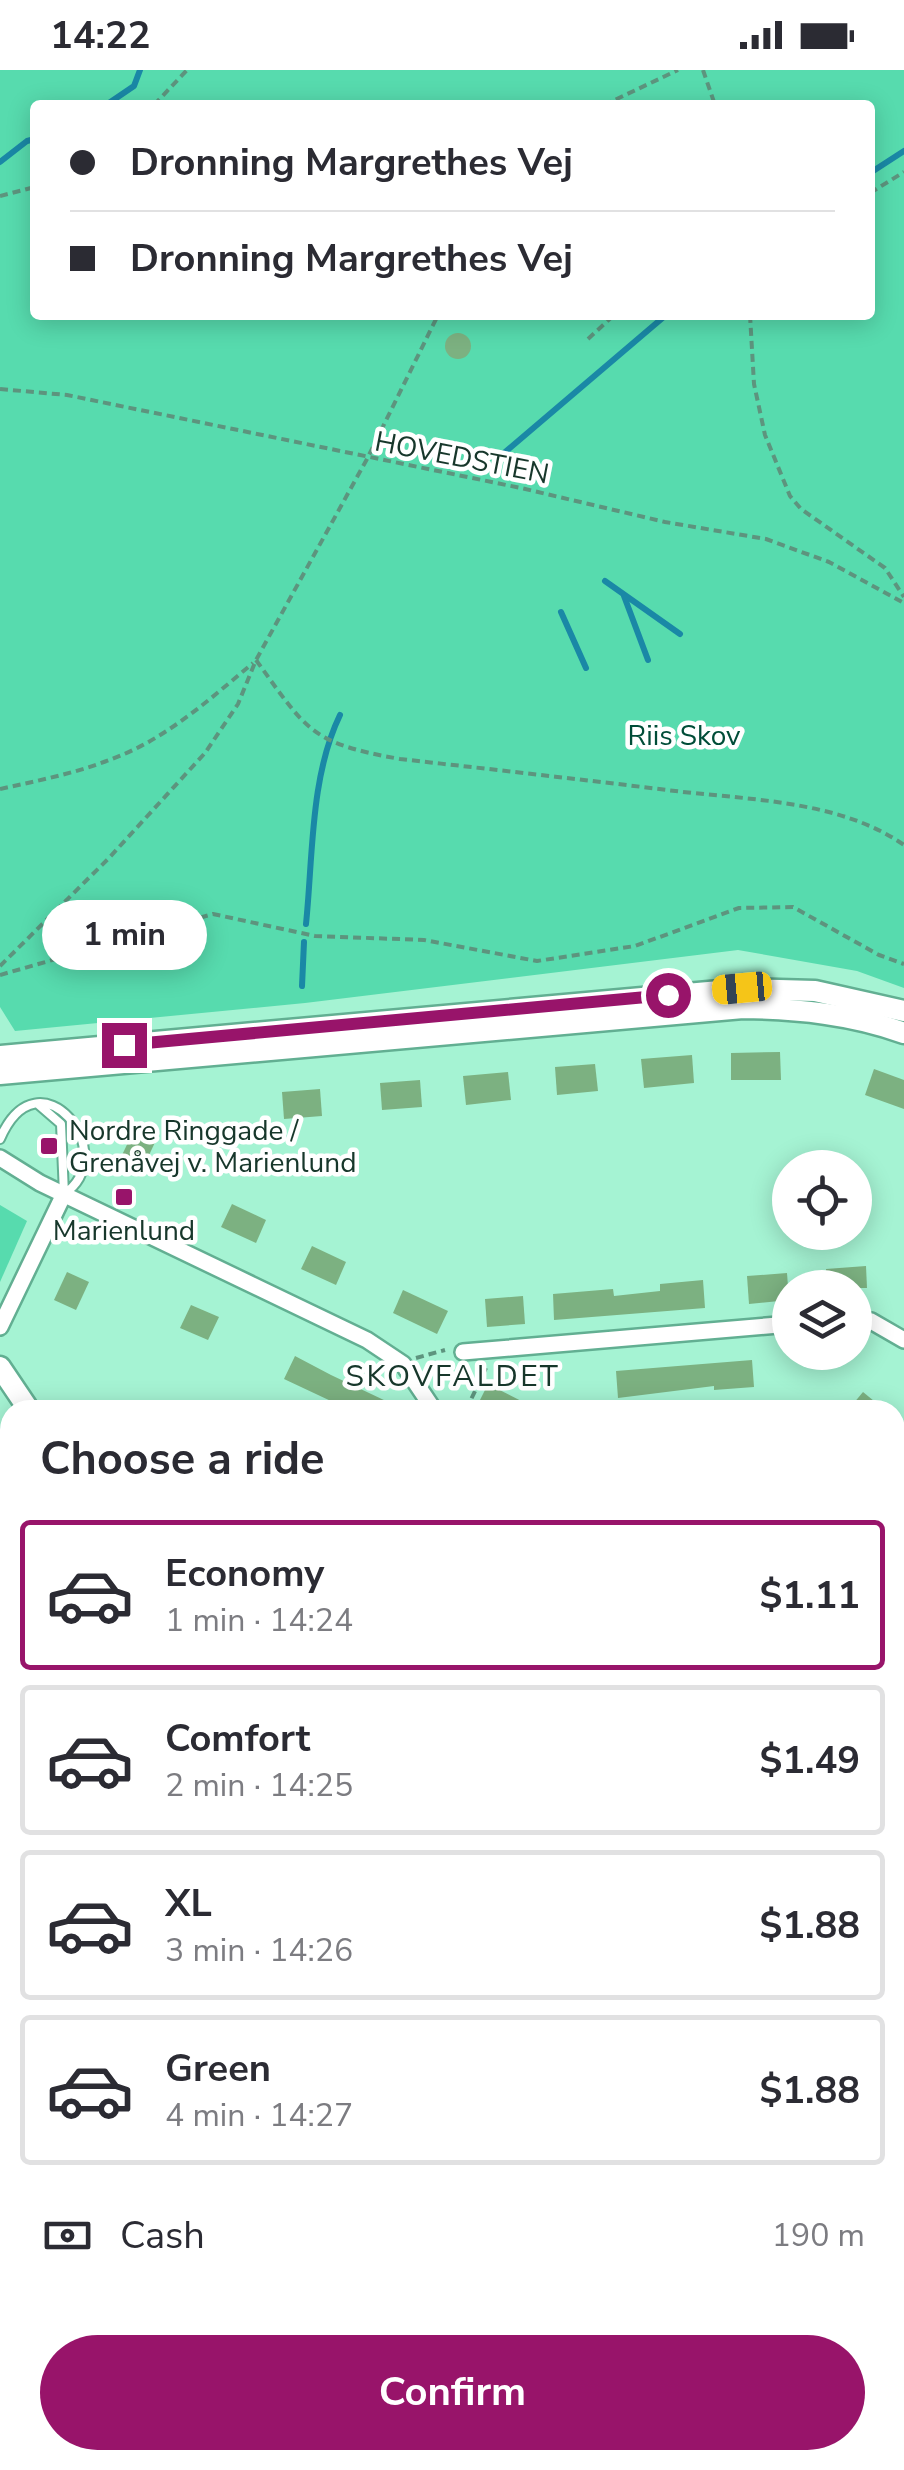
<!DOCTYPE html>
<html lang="en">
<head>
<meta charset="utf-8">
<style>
	:root { --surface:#fff; --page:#f7f7f7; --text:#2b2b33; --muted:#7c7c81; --line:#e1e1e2; --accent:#98146a }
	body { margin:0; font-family:"Nunito Sans",sans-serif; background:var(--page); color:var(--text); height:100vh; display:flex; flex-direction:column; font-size:38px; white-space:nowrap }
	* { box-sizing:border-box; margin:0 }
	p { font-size:32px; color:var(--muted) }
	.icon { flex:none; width:55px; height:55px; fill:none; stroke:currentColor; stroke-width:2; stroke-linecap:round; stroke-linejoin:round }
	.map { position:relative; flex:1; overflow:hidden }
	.panel { position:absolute; left:0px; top:1330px; width:905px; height:1070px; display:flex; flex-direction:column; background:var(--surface); border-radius:30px 30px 0 0; box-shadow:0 5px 25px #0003 }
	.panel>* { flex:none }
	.top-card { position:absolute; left:30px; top:30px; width:845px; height:220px; border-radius:10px; box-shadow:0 5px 25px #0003; display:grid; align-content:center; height:220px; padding:0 40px; background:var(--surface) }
	.tools { position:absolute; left:772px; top:1080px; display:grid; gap:20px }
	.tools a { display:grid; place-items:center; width:100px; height:100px; border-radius:50%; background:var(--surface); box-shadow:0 5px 25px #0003; font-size:50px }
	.end { position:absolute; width:45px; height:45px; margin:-22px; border:12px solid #98146a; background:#fff; box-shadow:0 0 0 5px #fff }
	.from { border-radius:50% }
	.bubble { position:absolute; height:70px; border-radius:35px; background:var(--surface); box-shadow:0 5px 25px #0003; font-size:32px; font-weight:700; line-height:70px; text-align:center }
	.car { position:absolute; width:30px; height:60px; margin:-30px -15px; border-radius:12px; box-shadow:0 0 8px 2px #0007; background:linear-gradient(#f5c518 24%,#345 0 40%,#f5c518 0 76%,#345 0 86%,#f5c518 0) }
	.top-card b { display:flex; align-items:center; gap:35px; height:95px; font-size:38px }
	.top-card b+b { border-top:2px solid var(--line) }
	.top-card i { width:25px; height:25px; background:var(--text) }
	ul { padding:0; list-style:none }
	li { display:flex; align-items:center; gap:30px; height:150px; margin:0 20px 15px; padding:0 20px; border:5px solid var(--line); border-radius:10px }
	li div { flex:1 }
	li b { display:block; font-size:38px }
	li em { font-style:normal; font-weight:700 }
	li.current { border-color:var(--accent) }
	li>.icon { width:90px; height:90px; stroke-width:1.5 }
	h2 { padding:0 40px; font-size:45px; line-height:120px }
	.pay { display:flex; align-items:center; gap:25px; height:110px; padding:0 40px; font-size:38px }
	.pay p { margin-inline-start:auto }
	.primary-button { display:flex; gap:20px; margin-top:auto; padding:20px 40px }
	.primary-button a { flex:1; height:115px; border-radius:60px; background:var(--accent); color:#fff; font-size:40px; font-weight:700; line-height:115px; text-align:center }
	.status { display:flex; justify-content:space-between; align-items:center; height:70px; padding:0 50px; background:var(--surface); direction:ltr }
	.status svg { height:28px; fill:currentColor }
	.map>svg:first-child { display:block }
</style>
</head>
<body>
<div class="status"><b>14:22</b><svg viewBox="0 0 49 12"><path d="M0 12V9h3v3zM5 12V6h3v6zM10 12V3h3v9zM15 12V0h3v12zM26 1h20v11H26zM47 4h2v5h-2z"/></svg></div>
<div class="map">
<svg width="904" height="2400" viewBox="0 0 904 2400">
	<rect width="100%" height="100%" fill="#a5f3d3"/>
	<path fill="#91e7c6" d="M895 1886 904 1893V1954L896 1974 903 1981 895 1991Z"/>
	<g fill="#57dbae" fill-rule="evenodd">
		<path d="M0 0H904V918L857 901 738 880 305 933 15 961 0 937ZM870 35V245H35V35Z"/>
		<path d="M0 1135 27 1151 0 1212Z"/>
	</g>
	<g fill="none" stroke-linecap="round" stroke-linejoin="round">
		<g stroke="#1a88a6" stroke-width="6">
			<path d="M106 35 134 16 140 0"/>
			<path d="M0 92 27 71 35 69"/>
			<path d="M870 103 904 81"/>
			<path d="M504 383 666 245"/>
			<path d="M605 511 680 564"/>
			<path d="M624 526 648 590"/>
			<path d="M561 542 586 598"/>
			<path d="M306 854C313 787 310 707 340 645"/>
			<path d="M302 916 304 872"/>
		</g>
	</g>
	<g fill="#7cb181">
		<circle cx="458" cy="276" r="13"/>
		<path d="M780 982 781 1010H731V983Z"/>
		<path d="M692 985 694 1013 644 1018 641 989Z"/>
		<path d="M595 994 598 1021 557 1025 555 997Z"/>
		<path d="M874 999 904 1010V1039L865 1025Z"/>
		<path d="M508 1002 511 1030 466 1035 463 1006Z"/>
		<path d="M420 1010 422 1037 382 1040 380 1013Z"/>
		<path d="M320 1019 322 1046 284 1049 282 1022Z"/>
		<path d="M135 1058 157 1068 144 1096 122 1085Z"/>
		<path d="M232 1134 266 1150 256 1173 221 1157Z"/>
		<path d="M312 1176 346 1192 336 1215 301 1199Z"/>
		<path d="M866 1196 867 1218H827L826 1199Z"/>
		<path d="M67 1202 89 1212 76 1240 54 1230Z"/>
		<path d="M787 1203 789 1230 749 1234 747 1206Z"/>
		<path d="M703 1210 705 1238 554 1250 553 1224 613 1219 614 1226 660 1221V1214Z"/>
		<path d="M403 1220 448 1241 437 1264 393 1243Z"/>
		<path d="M523 1226 525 1254 487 1257 485 1229Z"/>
		<path d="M191 1235 219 1247 208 1270 180 1258Z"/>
		<path d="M295 1286 331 1305 405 1340H350L284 1309Z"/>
		<path d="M752 1290 754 1317 714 1320V1316L618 1328 616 1301Z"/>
		<path d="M488 1314 539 1340H475Z"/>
		<path d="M863 1322 885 1340H848Z"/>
	</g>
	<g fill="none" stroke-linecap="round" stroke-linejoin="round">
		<g stroke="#62af92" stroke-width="12">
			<g id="service">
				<path d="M0 1069C39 978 123 1084 64 1124L61 1054 39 1035"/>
				<path d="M895 2240 904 2245"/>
				<path d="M373 2390 393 2400"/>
				<path d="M460 2390 462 2400"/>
				<path d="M228 2400 233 2390"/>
				<path d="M615 2400 619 2390"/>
				<path d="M847 2400 851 2390"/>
			</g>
		</g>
		<g stroke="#62af92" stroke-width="20">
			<g id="minor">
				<path d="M0 1088 40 1113 367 1270 403 1294 434 1340"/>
				<path d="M855 1249 871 1251 904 1270"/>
				<path d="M0 1257 64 1124"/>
				<path d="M463 1282 790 1254"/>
				<path d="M0 1752 10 1755"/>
				<path d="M895 1815 904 1804"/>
				<path d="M895 1851 904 1858"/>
				<path d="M0 2149 10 2152"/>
				<path d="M895 2190 904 2195"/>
				<path d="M895 2268 904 2256"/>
				<path d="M895 2387 904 2390"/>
			</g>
		</g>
		<g stroke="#62af92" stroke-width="25">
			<g id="tertiary">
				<path d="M0 986 742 919 815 921 904 941"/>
				<path d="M0 1004 743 938C798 939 852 944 904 963"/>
				<path d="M0 1297 29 1340"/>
				<path d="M895 1377 904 1366"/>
				<path d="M520 2390 522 2400"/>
				<path d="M67 2400 75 2390"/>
			</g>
		</g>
		<g stroke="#5d947e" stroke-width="4" stroke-dasharray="8 5" stroke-linecap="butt">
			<path d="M703 0 715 35"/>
			<path d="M154 35 187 0"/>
			<path d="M604 35 678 0"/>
			<path d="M870 123 904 102"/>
			<path d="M0 126 35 117"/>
			<path d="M750 245 754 314 765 365 790 426 801 439 885 498 904 527"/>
			<path d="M588 269 614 245"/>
			<path d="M0 319 67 325 521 418 665 452 766 469 829 492 904 533"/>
			<path d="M256 590C308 662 311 673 400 689 489 699 578 709 667 720 745 730 838 729 904 775"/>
			<path d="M0 719C46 709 91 700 133 680 177 659 216 624 253 593"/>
			<path d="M0 896 109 788 205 683 238 634 256 590 367 389 438 245"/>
			<path d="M0 905 213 844 315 866 424 870 537 891 635 876 739 838 793 837 879 885 904 894"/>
			<path d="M91 1059 109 1068"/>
			<path d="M416 1288 445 1280"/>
			<path d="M466 1340 486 1298"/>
			<path d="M0 2316 5 2319 7 2330 0 2337"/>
			<path d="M0 2374 10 2360"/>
		</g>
		<use href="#service" stroke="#fff" stroke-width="8"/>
		<use href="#minor" stroke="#fff" stroke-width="15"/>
		<use href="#tertiary" stroke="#fff" stroke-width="20"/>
	</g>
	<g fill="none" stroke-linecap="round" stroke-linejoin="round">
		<path stroke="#98146a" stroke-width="12" d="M124 975 668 925"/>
	</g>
	<g fill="#98146a" stroke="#fff" stroke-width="4">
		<rect x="39" y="1066" width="20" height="20" rx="5"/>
		<rect x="114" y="1117" width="20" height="20" rx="5"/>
	</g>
	<g text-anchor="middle" stroke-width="9" stroke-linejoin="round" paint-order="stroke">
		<g font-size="28" fill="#17372b" stroke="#fff">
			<text transform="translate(462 387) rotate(11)" y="10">HOVEDSTIEN</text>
		</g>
		<g font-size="28" fill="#004d38" stroke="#fff">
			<text x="684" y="675">Riis Skov</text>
		</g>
		<g font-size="28" fill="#17372b" stroke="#fff" text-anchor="start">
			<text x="69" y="1070">Nordre Ringgade /<tspan x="69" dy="32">Grenåvej v. Marienlund</tspan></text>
			<text x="124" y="1170" text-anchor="middle">Marienlund</text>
		</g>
		<g font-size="30" letter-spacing="2.5" fill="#17372b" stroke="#fff">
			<text x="453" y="1316">SKOVFALDET</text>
		</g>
	</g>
</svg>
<div class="tools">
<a><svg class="icon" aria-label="locate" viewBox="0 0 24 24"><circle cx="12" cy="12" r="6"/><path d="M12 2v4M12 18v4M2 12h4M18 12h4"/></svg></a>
<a><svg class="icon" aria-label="layers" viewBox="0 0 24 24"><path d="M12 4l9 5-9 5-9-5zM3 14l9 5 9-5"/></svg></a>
</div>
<i class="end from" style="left:668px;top:925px"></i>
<i class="end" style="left:124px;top:975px"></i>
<div class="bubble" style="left:42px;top:830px;width:165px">1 min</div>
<i class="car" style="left:742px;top:918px;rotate:265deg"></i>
<div class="top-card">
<b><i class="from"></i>Dronning Margrethes Vej</b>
<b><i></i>Dronning Margrethes Vej</b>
</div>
<section class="panel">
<h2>Choose a ride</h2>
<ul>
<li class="current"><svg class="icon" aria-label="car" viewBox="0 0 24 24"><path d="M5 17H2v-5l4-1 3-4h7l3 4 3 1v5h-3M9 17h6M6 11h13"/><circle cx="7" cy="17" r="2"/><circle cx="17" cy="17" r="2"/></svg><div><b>Economy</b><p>1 min · 14:24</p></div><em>$1.11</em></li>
<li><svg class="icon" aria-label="car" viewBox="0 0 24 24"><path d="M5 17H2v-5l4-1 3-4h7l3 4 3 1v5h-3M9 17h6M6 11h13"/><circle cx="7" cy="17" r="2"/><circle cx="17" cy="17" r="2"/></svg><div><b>Comfort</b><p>2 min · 14:25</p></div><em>$1.49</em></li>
<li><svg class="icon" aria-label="car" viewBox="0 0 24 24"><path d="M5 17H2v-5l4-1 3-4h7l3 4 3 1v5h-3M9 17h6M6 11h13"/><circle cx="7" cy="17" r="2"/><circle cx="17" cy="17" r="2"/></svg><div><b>XL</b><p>3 min · 14:26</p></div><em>$1.88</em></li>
<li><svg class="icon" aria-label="car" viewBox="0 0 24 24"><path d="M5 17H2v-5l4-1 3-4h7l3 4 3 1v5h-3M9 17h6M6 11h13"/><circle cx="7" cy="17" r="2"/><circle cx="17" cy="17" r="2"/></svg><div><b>Green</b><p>4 min · 14:27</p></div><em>$1.88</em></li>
</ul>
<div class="pay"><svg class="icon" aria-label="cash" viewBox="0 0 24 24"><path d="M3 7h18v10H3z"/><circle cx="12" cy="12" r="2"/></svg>Cash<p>190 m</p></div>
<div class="primary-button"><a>Confirm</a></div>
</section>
</div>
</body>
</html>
